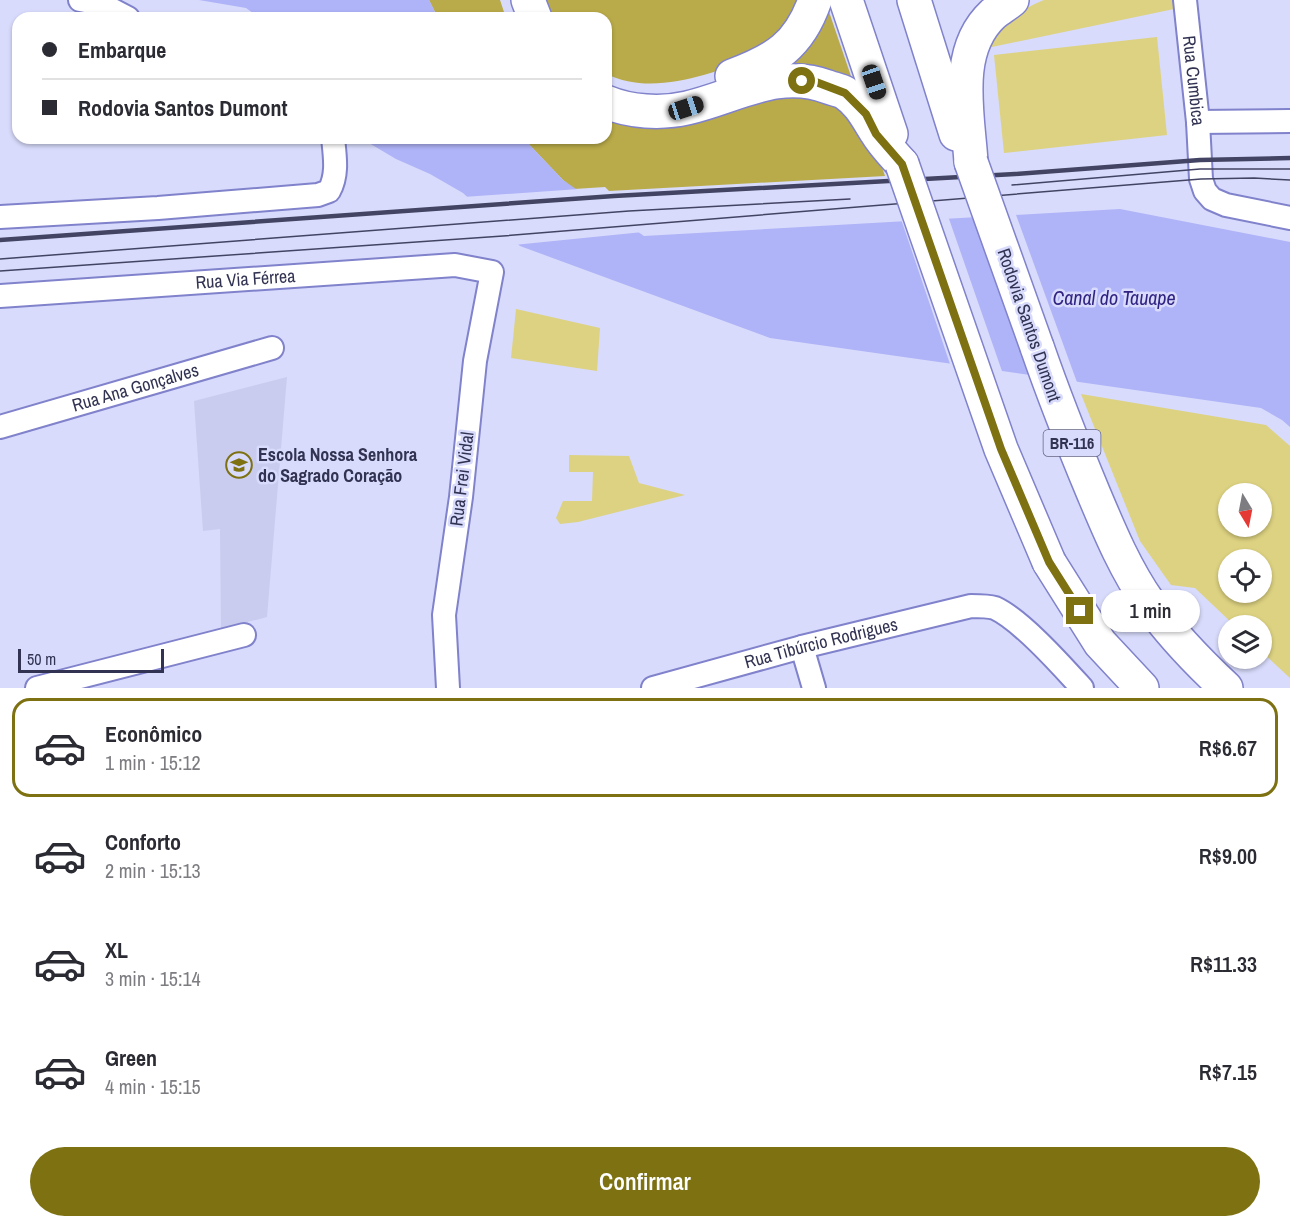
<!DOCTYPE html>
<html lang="pt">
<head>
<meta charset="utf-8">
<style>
	:root { --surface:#fff; --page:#f7f7f7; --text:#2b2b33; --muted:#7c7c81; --line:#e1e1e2; --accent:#7d7112 }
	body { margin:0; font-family:"Archivo Narrow",sans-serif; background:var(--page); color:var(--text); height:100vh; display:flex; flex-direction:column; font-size:22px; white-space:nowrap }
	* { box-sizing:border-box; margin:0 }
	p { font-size:20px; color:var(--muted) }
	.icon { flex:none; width:33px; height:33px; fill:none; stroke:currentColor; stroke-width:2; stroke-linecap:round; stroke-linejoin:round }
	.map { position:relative; height:688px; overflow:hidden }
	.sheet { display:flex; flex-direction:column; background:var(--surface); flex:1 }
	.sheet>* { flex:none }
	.guide { position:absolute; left:12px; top:12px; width:600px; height:132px; border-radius:18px; box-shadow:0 2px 4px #0004; display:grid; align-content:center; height:132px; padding:0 30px; background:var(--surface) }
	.needle { width:39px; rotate:170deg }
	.fabs { position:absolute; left:1218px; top:483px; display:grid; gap:12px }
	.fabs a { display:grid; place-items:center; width:54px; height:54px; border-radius:50%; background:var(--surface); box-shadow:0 2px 4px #0004; font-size:30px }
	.scale { position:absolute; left:18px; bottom:15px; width:146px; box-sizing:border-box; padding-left:6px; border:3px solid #323353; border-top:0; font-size:16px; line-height:21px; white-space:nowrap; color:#323353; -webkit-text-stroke:4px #d8dbfb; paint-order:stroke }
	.end { position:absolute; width:27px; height:27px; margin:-14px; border:8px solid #7d7112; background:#fff; box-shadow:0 0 0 3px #fff }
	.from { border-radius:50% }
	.bubble { position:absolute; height:42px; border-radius:21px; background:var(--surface); box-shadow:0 2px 4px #0004; font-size:20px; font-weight:600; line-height:42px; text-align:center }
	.car { position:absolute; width:18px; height:36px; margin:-18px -9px; border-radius:8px; box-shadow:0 0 4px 2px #0007; background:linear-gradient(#222 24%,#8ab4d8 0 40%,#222 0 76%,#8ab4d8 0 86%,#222 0) }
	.guide b { display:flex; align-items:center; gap:21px; height:57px; font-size:22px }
	.guide b+b { border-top:2px solid var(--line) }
	.guide i { width:15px; height:15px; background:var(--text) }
	ul { padding:10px 0 0; list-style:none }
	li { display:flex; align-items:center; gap:18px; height:99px; margin:0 12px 9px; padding:0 18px; border:3px solid transparent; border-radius:18px }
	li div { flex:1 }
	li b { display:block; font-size:22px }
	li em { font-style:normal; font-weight:600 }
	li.active { border-color:var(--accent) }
	li>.icon { width:54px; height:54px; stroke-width:1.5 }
	.primary-button { display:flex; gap:12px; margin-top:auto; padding:12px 30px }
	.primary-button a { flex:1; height:69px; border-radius:36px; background:var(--accent); color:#fff; font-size:24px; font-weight:600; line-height:69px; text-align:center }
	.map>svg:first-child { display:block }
</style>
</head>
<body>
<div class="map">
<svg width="1290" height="688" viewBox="0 0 1290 688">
	<rect width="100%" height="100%" fill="#d8dbfb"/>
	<path fill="#c9ccee" d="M287 377 267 617 221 629 220 529 203 531 194 401Z"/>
	<g fill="#ddd281" fill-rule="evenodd">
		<path d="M1044 0H1174V9L987 48C997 25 1021 9 1044 0Z"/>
		<path d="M1157 37 1167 135 1004 153 994 55Z"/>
		<path d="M516 309 600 328 597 371 511 358Z"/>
		<path d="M1081 394 1266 425 1290 446V678L1262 652V626L1234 625 1195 588 1171 585 1140 541ZM1228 494H1262V526H1228ZM1228 560H1262V592H1228Z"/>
		<path d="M569 455 629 456 639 483 685 495 578 522 560 524 556 518 563 501H592L593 472H569Z"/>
	</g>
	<g fill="#b9ab49">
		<path d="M429 0H500L506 18H438Z"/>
		<path d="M541 0H825L885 176 609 191 605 187 574 189 563 180 523 138H606V114L655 123 756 58C710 73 654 97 606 74V18H547Z"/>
	</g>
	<g fill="#afb3f7">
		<path d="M199 0H429L438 18H260L246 8Z"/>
		<path d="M366 138H523L563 180 644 236 1120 209 1290 242V427L1282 420 1261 408 770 338 520 246 463 193 430 174 396 159 369 143Z"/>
	</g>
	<g fill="#d8dbfb">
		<path d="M579 189 643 232 514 245 463 197Z"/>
		<path d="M1015 212 1078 385 1030 378 972 215Z"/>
		<path d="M948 216 1003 374 951 367 901 219Z"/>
	</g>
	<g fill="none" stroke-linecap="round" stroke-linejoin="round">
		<g stroke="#8082cb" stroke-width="26">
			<g id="minor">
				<path d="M80 0 101 4 128 18"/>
				<path id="s1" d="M1185 0 1198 122 1201 179 1205 191 1212 199 1226 205 1290 218"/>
				<path d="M1198 122 1290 121"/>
				<path d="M0 217 158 208 318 195 329 191C338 175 335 157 333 138"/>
				<path id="s2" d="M0 296 455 265 492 272 475 361 461 497 444 615 448 688"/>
				<path id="s3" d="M0 427 272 348"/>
				<path d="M802 647 814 688"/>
				<path d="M37 688 244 635"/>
				<path id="s4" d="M653 688 802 647 971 606C979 606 988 606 995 608 1021 620 1062 666 1082 688"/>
			</g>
		</g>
		<g stroke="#8082cb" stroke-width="36">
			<g id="highway">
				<path d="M528 0 535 18"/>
				<path d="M846 0 891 134"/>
				<path d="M914 0 956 134"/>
				<path d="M732 76C775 60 799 46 815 0"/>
				<path d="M606 102C630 112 661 114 687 108 735 97 778 68 828 87 833 89 840 90 845 93 860 103 867 118 876 132 883 144 893 154 902 164"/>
				<path d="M971 162C968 114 953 51 993 14 999 9 1006 5 1012 0"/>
				<path d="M1037 347C1054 396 1073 444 1093 492 1109 530 1125 569 1149 603 1171 634 1198 662 1226 688"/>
				<path d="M1049 562 1100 643 1142 688"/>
			</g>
		</g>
		<use href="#minor" stroke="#fff" stroke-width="22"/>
		<use href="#highway" stroke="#fff" stroke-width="33"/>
		<g stroke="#434464" stroke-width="1.5">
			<path d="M1012 185 1200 169H1290"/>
			<path d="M0 259 629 211 850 199"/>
			<path d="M0 271 503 236 1201 179 1254 178 1290 180"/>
		</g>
		<path stroke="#434464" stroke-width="4.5" d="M0 240 614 196 1015 174 1200 160 1290 158"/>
		<g stroke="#8082cb" stroke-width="36" stroke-linecap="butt">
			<g id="highway-bridge">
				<path d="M971 162 1037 347"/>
				<path d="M902 164 1001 449 1049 562"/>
			</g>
		</g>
		<use href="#highway-bridge" stroke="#fff" stroke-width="33"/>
	</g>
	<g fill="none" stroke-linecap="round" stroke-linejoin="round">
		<path stroke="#7d7112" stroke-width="8" d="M802 81 816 82 845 93 866 114 876 134 902 164 1001 449 1049 562 1080 611"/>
	</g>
	<defs>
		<g id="school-ring" transform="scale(1.35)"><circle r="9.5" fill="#d8dbfb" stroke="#7d7112" stroke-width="1.5"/><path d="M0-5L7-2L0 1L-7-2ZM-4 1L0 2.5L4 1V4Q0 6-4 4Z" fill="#7d7112"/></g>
	</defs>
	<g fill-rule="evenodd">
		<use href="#school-ring" x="239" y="465"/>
	</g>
	<g text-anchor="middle" stroke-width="5" stroke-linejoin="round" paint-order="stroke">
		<rect fill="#d8dbfb" stroke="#646585" stroke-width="1.5" x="1043.5" y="430" width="57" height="26" rx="4.5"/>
		<g font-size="16" font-weight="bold" fill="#323353">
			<text x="1072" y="449">BR-116</text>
		</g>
		<g font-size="18" fill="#323353" stroke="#d8dbfb">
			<text dy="6" stroke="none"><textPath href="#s1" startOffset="81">Rua Cumbica</textPath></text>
			<text dy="6" stroke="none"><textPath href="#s2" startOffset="246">Rua Via Férrea</textPath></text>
			<text transform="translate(1029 325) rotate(71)" y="6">Rodovia Santos Dumont</text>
			<text dy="6" stroke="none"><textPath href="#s3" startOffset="141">Rua Ana Gonçalves</textPath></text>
			<text transform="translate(462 479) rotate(-83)" y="6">Rua Frei Vidal</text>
			<text dy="6" stroke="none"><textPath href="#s4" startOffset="174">Rua Tibúrcio Rodrigues</textPath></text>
		</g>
		<g font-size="18" font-weight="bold" fill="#323353" stroke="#d8dbfb" text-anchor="start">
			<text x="258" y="461">Escola Nossa Senhora<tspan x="258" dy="21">do Sagrado Coração</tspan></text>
		</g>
		<g font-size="20" font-style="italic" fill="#312382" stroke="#d8dbfb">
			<text x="1114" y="305">Canal do Tauape</text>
		</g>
	</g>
</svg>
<div class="fabs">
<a><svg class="needle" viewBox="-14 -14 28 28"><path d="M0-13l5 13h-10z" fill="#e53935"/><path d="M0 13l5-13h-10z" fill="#7c7c81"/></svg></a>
<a><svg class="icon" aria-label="locate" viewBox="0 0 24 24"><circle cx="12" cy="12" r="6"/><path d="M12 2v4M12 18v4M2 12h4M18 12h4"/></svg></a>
<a><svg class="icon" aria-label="layers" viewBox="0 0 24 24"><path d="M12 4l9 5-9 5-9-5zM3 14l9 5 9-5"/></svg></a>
</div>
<div class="scale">50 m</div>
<i class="end from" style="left:802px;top:81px"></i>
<i class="end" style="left:1080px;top:611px"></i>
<div class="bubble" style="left:1101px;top:590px;width:99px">1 min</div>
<i class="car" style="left:874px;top:82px;rotate:161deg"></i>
<i class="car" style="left:686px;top:108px;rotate:72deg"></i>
<div class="guide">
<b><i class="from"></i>Embarque</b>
<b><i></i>Rodovia Santos Dumont</b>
</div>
</div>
<section class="sheet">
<ul>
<li class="active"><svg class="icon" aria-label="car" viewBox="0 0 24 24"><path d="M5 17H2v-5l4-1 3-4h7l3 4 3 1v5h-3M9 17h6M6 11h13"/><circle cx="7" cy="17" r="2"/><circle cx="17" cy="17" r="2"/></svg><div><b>Econômico</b><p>1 min · 15:12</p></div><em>R$6.67</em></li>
<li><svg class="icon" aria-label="car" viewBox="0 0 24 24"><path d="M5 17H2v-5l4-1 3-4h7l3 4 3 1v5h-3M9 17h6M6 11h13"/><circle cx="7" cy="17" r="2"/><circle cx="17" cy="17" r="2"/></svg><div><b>Conforto</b><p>2 min · 15:13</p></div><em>R$9.00</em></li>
<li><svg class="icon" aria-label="car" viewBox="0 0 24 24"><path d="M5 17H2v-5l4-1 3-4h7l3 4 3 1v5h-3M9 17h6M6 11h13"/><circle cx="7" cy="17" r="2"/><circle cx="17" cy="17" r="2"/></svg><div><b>XL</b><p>3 min · 15:14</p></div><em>R$11.33</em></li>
<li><svg class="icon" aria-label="car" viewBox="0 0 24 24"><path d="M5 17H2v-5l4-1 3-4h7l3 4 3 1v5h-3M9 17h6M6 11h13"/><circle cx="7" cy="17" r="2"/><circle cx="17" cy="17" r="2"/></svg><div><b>Green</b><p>4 min · 15:15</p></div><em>R$7.15</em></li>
</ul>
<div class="primary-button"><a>Confirmar</a></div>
</section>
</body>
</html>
